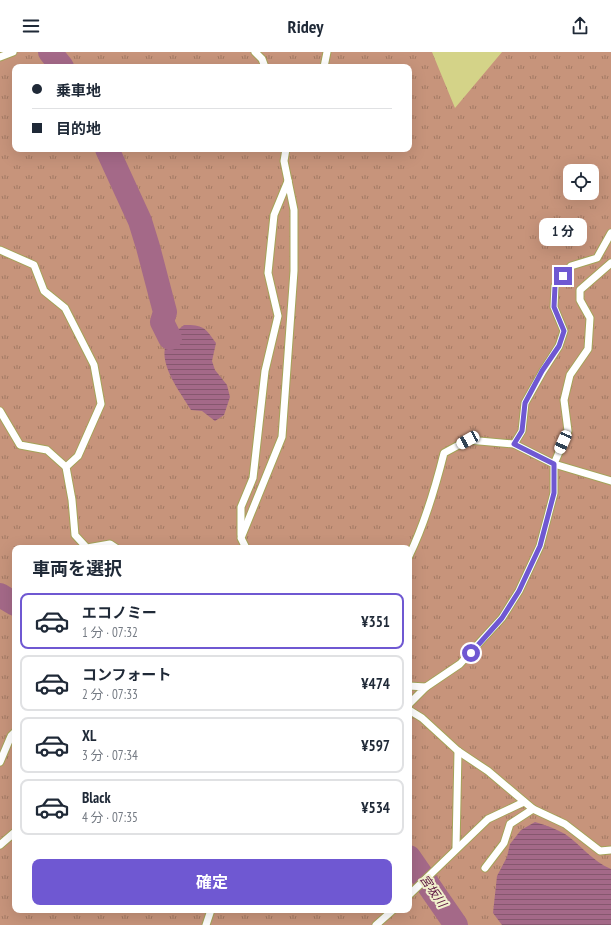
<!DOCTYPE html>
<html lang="ja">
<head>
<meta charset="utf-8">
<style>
	:root { --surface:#fff; --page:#f2f2f3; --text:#1f2937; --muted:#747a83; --line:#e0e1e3; --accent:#6f58d2 }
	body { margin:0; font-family:"PT Sans Narrow","Noto Sans JP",sans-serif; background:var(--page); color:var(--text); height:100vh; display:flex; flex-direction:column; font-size:15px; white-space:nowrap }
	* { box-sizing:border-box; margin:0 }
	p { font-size:13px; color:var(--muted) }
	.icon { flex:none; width:22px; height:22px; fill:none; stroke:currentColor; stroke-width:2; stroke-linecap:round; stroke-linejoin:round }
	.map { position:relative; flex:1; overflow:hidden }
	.side { position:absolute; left:12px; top:493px; width:400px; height:368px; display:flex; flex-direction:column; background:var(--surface); border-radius:8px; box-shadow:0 4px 16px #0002 }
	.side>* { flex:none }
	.banner { position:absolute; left:12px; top:12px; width:400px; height:88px; border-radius:8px; box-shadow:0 4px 16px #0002; display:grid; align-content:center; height:88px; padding:0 20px; background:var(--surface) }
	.fabs { position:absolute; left:563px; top:112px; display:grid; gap:8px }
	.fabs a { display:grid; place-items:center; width:36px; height:36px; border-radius:8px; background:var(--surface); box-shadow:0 4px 16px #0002; font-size:20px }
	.end { position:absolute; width:18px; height:18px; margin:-9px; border:5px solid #6f58d2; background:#fff; box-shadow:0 0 0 2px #fff }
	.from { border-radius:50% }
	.bubble { position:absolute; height:28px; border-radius:8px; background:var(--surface); box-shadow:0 4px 16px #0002; font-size:13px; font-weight:700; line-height:28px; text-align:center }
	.car { position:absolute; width:12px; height:24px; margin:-12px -6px; border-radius:5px; box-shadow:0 0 3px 1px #0007; background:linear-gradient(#fff 24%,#345 0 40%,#fff 0 76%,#345 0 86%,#fff 0) }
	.banner b { display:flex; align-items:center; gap:14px; height:38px; font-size:15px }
	.banner b+b { border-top:1px solid var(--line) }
	.banner i { width:10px; height:10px; background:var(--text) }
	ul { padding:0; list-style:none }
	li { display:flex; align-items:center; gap:12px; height:56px; margin:0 8px 6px; padding:0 12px; border:2px solid var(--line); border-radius:8px }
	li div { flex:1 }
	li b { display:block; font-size:15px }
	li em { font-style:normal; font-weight:700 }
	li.current { border-color:var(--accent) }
	li>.icon { width:36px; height:36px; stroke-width:1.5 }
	h2 { padding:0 20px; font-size:18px; line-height:48px }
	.primary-button { display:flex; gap:8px; margin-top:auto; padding:8px 20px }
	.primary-button a { flex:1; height:46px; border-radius:8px; background:var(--accent); color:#fff; font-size:16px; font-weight:700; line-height:46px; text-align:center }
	header { display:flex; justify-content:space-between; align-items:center; height:52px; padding:0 20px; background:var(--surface); font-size:18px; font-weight:700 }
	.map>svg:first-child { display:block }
</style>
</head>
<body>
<header><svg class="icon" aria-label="menu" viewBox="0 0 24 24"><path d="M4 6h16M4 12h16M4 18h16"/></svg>Ridey<svg class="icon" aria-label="share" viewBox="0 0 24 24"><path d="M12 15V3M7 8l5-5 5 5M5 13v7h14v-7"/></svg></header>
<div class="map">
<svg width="611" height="873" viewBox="0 0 611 873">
	<defs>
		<pattern id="grass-tufts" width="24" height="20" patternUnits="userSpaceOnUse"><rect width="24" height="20" fill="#c7947b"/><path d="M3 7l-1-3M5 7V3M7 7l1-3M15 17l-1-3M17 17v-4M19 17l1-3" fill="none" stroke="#a27963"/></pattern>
		<pattern id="water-rules" width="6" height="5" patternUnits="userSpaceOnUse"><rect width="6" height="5" fill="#a46988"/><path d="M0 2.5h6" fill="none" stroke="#86576e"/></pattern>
	</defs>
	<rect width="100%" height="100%" fill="#d4d388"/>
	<path fill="url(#grass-tufts)" fill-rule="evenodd" d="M0 0H432L455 56 502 0H611V873H0ZM15 15H409V97H15ZM570 119H592V141H570ZM15 496H409V858H15Z"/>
	<g fill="url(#water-rules)">
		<path d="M184 273C203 273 205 275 216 291L212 309 215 318 227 333 230 345 224 363 215 369 202 359 191 358C181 341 155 309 168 288 172 282 178 278 184 273Z"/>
		<path d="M535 770C546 773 556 777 565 782 581 793 592 809 611 817V873H502L493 861 497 824 507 805 510 792 521 778Z"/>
	</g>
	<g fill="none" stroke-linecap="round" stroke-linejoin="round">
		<g stroke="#a46988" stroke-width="24">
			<path d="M50 0 62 15"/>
			<path d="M107 97 140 169 148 195 165 260 162 270 170 286"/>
			<path d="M0 543 15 552"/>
			<path d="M409 805 456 873"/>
		</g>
		<g stroke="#a4a359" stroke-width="9">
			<g id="service">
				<path d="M255 0 262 7 265 15"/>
				<path d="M0 5 13 0"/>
				<path d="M324 15 327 0"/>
				<path d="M0 198 34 213 44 239 65 256 94 313 101 352 78 404 66 415"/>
				<path d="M611 211 580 238V248L590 266 588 297 570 323 564 348 568 379 554 412 611 429"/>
				<path d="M0 359 20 393 47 398 66 415 72 448 75 483 87 496 110 492 116 496"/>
				<path d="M514 392 522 379 525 351 543 319 559 294 564 279 554 255 555 234 571 214 597 206 611 181"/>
				<path d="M241 483V455L253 426 265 319 278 264 268 221 274 163 288 129"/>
				<path d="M246 496 241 486 282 385 294 219V158L284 109 286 97"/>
				<path d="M409 504C425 471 435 437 444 401L468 388 514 392 554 412V441L540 494 519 539 502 566 460 612 426 635"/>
				<path d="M409 634 426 635 409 652"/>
				<path d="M409 658 422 666 458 699 488 719 533 757 565 772 600 799 611 798"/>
				<path d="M0 710 11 684 15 680"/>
				<path d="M0 793 15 780"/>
				<path d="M456 796 458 699"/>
				<path d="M485 816 504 791 510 772 533 757"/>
				<path d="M409 843 488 767 524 750"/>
				<path d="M206 873 211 858"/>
				<path d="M376 873 393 858"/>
			</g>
		</g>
		<use href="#service" stroke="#fff" stroke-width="7"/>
	</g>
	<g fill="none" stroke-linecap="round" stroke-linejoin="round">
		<path stroke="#6f58d2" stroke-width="5" d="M471 601 502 566 519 539 540 494 554 441V412L514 392 522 379 525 351 542 319 559 294 564 279 554 255 555 234 563 224"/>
	</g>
	<g text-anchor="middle" stroke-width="4" stroke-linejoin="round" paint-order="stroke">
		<g font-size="12" font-style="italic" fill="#580f3d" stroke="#f1f1cd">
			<text transform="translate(433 839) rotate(55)" y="4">宮坂川</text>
		</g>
	</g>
</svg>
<div class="fabs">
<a><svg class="icon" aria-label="locate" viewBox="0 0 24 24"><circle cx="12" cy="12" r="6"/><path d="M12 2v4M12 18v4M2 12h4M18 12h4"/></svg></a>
</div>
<i class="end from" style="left:471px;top:601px"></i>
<i class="end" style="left:563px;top:224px"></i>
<div class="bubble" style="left:539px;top:166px;width:48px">1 分</div>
<i class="car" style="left:468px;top:388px;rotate:241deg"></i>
<i class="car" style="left:563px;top:390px;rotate:204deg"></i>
<div class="banner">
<b><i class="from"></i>乗車地</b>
<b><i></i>目的地</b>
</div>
<section class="side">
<h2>車両を選択</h2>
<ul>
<li class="current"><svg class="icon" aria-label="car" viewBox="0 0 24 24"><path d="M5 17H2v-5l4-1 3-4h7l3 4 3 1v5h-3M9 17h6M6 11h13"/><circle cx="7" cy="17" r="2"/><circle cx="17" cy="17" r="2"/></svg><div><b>エコノミー</b><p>1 分 · 07:32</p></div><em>¥351</em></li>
<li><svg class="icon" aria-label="car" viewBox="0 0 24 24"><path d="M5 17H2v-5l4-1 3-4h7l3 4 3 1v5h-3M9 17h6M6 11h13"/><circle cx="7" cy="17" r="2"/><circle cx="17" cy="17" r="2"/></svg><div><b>コンフォート</b><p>2 分 · 07:33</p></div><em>¥474</em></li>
<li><svg class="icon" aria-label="car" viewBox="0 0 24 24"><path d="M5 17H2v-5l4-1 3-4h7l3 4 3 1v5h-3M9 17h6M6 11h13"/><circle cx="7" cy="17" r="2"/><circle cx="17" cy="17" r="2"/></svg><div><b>XL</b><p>3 分 · 07:34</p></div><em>¥597</em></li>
<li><svg class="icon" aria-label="car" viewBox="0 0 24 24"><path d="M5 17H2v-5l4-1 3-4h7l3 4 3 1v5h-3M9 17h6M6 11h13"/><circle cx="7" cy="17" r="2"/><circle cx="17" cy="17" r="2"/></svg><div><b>Black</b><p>4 分 · 07:35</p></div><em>¥534</em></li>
</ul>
<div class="primary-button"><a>確定</a></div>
</section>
</div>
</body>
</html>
